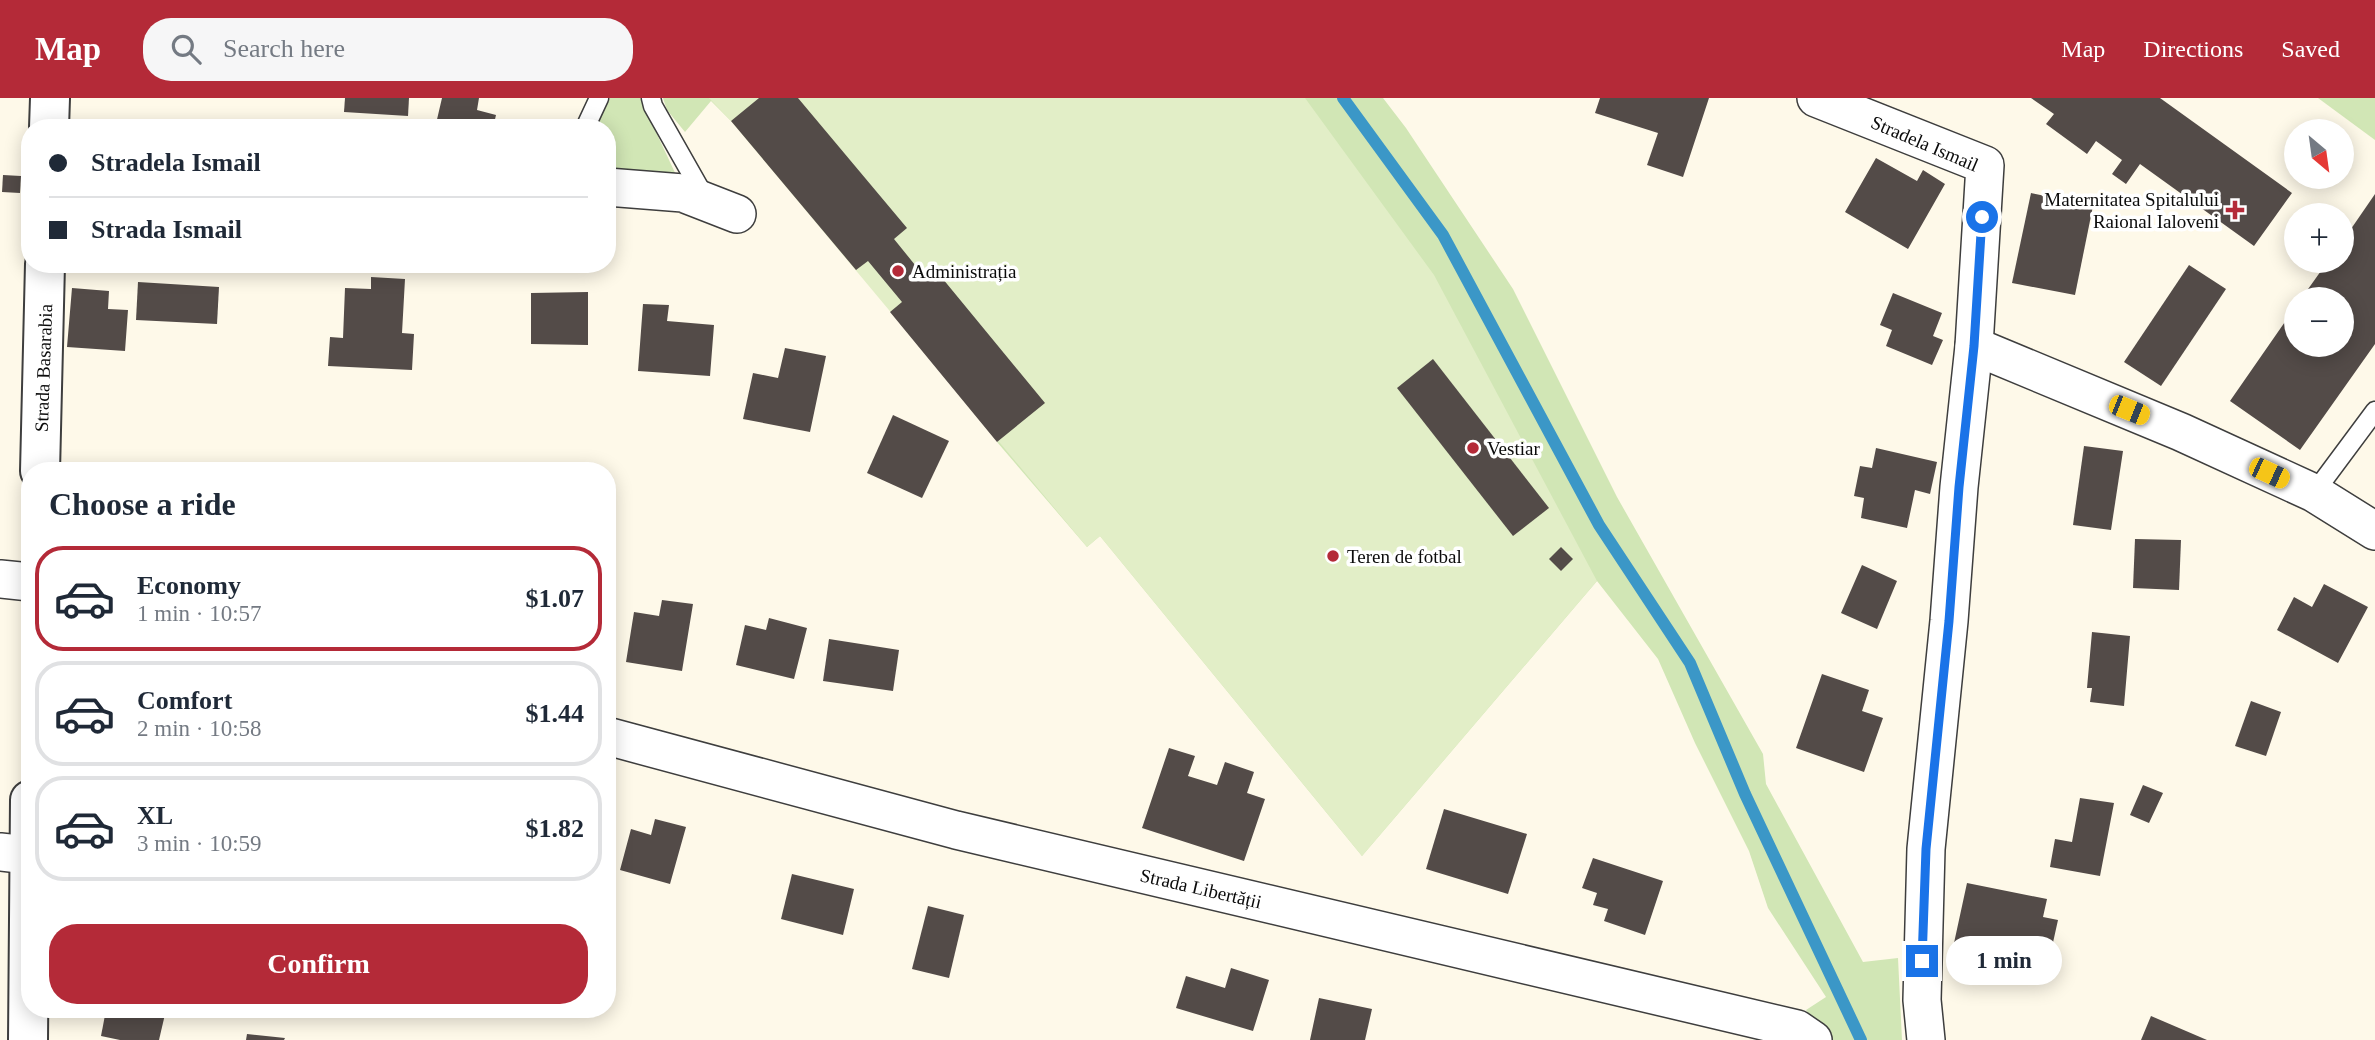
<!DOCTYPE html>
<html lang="en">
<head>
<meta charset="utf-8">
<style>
	:root { --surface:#fff; --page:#f6f6f7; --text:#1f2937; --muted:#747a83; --line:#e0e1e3; --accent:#b42a38 }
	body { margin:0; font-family:"Times New Roman",serif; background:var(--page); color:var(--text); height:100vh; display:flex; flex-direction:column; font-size:26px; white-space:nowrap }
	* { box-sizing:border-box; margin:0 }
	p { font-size:23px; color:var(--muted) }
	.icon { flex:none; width:38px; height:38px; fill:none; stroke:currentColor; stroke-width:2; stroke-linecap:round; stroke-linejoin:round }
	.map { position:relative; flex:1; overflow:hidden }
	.side { position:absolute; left:21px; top:364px; width:595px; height:556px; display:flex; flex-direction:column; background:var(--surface); border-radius:28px; box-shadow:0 4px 18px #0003 }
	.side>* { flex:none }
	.top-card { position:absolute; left:21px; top:21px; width:595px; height:154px; border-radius:28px; box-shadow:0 4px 18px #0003; display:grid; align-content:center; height:154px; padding:0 28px; background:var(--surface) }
	.needle { width:46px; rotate:151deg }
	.controls { position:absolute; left:2284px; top:21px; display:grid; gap:14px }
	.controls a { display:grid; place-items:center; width:70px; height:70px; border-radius:50%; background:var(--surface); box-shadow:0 4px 18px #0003; font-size:35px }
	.end { position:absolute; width:32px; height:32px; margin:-16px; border:9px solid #1a73e8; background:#fff; box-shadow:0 0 0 4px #fff }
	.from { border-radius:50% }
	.bubble { position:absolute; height:49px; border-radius:24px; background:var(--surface); box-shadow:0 4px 18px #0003; font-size:23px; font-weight:600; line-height:49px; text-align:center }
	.car { position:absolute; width:21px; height:42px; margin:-21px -10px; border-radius:9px; box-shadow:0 0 5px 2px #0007; background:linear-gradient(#f5c518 24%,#345 0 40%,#f5c518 0 76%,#345 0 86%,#f5c518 0) }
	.top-card b { display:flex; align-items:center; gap:24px; height:66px; font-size:26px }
	.top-card b+b { border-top:2px solid var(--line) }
	.top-card i { width:18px; height:18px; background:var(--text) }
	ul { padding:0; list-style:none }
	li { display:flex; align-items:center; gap:21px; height:105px; margin:0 14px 10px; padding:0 14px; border:4px solid var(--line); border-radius:28px }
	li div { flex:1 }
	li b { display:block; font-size:26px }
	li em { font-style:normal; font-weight:600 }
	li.on { border-color:var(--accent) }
	li>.icon { width:63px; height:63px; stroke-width:1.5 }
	h2 { padding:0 28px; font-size:32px; line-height:84px }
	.action { display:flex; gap:14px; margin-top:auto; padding:14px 28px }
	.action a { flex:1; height:80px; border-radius:28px; background:var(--accent); color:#fff; font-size:28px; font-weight:600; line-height:80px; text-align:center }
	header { display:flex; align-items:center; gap:42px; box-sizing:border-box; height:98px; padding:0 35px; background:var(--accent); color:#fff }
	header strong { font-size:33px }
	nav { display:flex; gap:38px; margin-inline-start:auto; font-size:24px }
	.search { width:490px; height:63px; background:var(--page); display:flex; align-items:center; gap:18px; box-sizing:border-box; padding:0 24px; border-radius:28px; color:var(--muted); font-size:26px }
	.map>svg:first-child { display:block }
</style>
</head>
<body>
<header>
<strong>Map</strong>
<div class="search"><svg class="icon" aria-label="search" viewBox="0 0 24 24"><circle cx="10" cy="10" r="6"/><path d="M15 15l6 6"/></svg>Search here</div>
<nav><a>Map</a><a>Directions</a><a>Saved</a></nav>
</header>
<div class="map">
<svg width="2375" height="942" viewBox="0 0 2375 942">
	<rect width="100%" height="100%" fill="#fef9e9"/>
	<g fill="#d1e6b5">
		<path d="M610 0H640L677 79 624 72H607V30H596Z"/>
		<path d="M663 0H759L731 23 711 3 685 34 667 12Z"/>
		<path d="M1292 0H1383L1406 30 1513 191 1617 399 1763 656 1766 686 1863 864 1898 860 1902 942H1826L1806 912 1826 899 1768 810 1749 753 1695 645 1658 561 1597 483 1362 758 1100 438 1087 449 997 344 1045 305Z"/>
		<path d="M2318 0H2375V42Z"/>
	</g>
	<path fill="#e2eec7" d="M709 0H1305L1434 177 1597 483 1362 758 1100 438 1087 449 731 23Z"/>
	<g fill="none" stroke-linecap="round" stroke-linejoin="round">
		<path stroke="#3b97c7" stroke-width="12" d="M1343 0 1443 137 1599 427 1690 565 1745 696 1861 942"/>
	</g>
	<g fill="#534b48">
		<path d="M345 0H409L408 18 344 14Z"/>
		<path d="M442 0H479L477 12 496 17 493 30H435Z"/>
		<path d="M759 0H798L907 130 894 141 928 183 938 175 1045 305 997 344 890 214 902 204 868 163 856 172 731 23Z"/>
		<path d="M1600 0H1709L1683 79 1647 67 1658 35 1595 15Z"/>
		<path d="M2031 0H2160L2292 95 2254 148 2140 66 2126 86 2112 76 2122 62 2096 43 2087 56 2046 26 2054 16Z"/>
		<path d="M1876 60 1917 83 1923 72 1945 86 1908 151 1845 114Z"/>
		<path d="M3 77 21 78 20 95 2 94Z"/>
		<path d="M2031 95 2093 108 2075 197 2012 185Z"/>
		<path d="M2375 96V246L2300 352 2230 303 2296 208V247H2342V201H2301L2328 163H2342V144Z"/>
		<path d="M2189 167 2226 191 2161 288 2124 264Z"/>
		<path d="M371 179 405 181 402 235 414 236 412 272 328 268 330 239 343 240 345 190 371 191Z"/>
		<path d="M138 184 219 189 217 226 136 222Z"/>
		<path d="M72 190 109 193 108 211 128 212 125 253 67 249Z"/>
		<path d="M588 194V247L531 246V195Z"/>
		<path d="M1893 195 1942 215 1933 238 1943 242 1932 267 1886 248 1892 232 1880 227Z"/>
		<path d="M643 206 669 207 667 223 714 227 710 278 638 273Z"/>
		<path d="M785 250 826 258 810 334 743 321 753 275 778 280Z"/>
		<path d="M1433 261 1549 410 1513 438 1397 290Z"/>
		<path d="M893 317 949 343 922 400 867 375Z"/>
		<path d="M2084 348 2123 353 2111 432 2073 427Z"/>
		<path d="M1876 350 1937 364 1930 396 1915 392 1907 430 1861 420 1864 400 1854 398 1860 368 1872 370Z"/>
		<path d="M2135 441 2181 442 2179 492 2133 490Z"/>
		<path d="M1561 449 1573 461 1561 473 1549 461Z"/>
		<path d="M1862 467 1897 483 1877 531 1841 515Z"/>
		<path d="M2324 486 2368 509 2338 565 2277 532 2294 499 2312 509Z"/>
		<path d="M662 502 693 506 682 573 626 564 634 514 659 518Z"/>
		<path d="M769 520 807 530 794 581 736 567 745 527 766 532Z"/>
		<path d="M2092 534 2130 538 2124 608 2090 604 2092 590H2087Z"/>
		<path d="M829 541 899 552 893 593 823 583Z"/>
		<path d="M1822 576 1869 592 1862 613 1883 620 1864 674 1796 650Z"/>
		<path d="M2251 603 2281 614 2266 658 2235 648Z"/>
		<path d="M1169 650 1195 658 1188 678 1217 687 1225 664 1254 674 1247 695 1265 701 1244 763 1142 730Z"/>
		<path d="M2143 687 2163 695 2149 725 2130 717Z"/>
		<path d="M2080 700 2114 705 2100 778 2050 769 2055 741 2072 744Z"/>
		<path d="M1444 711 1527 736 1508 796 1426 771Z"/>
		<path d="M655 721 686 729 670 786 620 772 631 731 651 737Z"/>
		<path d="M1593 760 1663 783 1645 837 1604 823 1608 811 1593 807 1597 795 1582 790Z"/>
		<path d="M792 776 854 791 843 837 781 821Z"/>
		<path d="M1967 785 2047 801 2043 819 2058 822 2052 849 2042 847 2037 872 1973 859 1976 849 1954 845Z"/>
		<path d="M928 808 964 817 949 880 912 871Z"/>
		<path d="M1231 870 1269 882 1253 933 1176 910 1186 878 1225 890Z"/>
		<path d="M1319 900 1372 911 1365 942H1310Z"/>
		<path d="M106 912H166L159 942H120L101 938Z"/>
		<path d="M2151 918 2207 942H2141Z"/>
		<path d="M247 936 285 940 284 942H246Z"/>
	</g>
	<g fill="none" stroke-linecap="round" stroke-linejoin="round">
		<g stroke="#3e3e3e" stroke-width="21">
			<g id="service">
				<path d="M651 0 653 8 704 98"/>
				<path d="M585 30 599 0"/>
				<path d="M2314 395 2375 313"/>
			</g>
		</g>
		<g stroke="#3e3e3e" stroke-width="40">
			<g id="minor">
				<path d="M1816 0 1985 67 1974 248 1959 389 1949 523 1926 751 1922 902 1926 942"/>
				<path d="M607 89 683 95 737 116"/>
				<path d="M1974 248 2181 334 2314 395 2375 433"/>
				<path d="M0 481 30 484"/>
				<path d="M607 638 956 732 1797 931 1813 942"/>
				<path d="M0 754 28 757"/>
			</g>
		</g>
		<g stroke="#3e3e3e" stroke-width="42">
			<g id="tertiary">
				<path d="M49 30 50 0"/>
				<path d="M40 373 45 166"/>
				<path d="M28 942 30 702"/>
			</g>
		</g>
		<use href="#service" stroke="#fff" stroke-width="18"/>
		<use href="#minor" stroke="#fff" stroke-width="37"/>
		<use href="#tertiary" stroke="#fff" stroke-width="38"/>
	</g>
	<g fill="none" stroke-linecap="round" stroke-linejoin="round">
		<path stroke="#1a73e8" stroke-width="9" d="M1922 863 1926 751 1949 523 1959 389 1974 248 1982 119"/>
	</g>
	<g fill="#b42a38" stroke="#fff" stroke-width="2.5">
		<path d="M2231.5 101.5h7v7h7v7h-7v7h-7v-7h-7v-7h7z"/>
		<circle cx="898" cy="173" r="7"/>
		<circle cx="1473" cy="350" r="7"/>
		<circle cx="1333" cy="458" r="7"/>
	</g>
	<g text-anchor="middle" stroke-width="7" stroke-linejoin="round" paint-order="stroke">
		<g font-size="19" fill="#0b0b0b" stroke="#fff">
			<text transform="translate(1925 45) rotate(23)" y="7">Stradela Ismail</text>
			<text transform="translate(43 270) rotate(-88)" y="7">Strada Basarabia</text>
			<text transform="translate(1201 790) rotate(13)" y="7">Strada Libertății</text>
		</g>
		<g font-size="19" fill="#0b0b0b" stroke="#fff" text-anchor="start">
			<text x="2219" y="108" text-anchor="end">Maternitatea Spitalului<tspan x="2219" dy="22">Raional Ialoveni</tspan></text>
			<text x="912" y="180">Administrația</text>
			<text x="1487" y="357">Vestiar</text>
			<text x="1347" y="465">Teren de fotbal</text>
		</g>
	</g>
</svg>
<div class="controls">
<a><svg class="needle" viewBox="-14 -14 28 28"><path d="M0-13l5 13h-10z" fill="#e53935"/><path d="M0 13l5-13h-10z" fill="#747a83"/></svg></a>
<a>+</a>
<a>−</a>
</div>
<i class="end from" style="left:1982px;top:119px"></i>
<i class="end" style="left:1922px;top:863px"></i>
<div class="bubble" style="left:1946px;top:838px;width:116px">1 min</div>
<i class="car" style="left:2129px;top:312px;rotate:112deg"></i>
<i class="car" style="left:2269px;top:375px;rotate:115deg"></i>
<div class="top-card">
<b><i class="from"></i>Stradela Ismail</b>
<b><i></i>Strada Ismail</b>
</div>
<section class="side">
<h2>Choose a ride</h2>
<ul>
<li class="on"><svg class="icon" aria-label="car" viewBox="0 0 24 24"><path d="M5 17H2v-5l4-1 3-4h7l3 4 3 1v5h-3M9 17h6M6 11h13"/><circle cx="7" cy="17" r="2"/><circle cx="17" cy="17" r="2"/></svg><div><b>Economy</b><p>1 min · 10:57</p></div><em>$1.07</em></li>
<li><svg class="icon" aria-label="car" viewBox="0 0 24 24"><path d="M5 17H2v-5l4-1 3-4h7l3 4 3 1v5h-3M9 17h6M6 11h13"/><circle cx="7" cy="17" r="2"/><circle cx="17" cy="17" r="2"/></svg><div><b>Comfort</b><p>2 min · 10:58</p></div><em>$1.44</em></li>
<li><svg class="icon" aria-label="car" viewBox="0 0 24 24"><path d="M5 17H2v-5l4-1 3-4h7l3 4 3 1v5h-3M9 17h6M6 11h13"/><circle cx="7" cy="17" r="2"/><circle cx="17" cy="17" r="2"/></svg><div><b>XL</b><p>3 min · 10:59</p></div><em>$1.82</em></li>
</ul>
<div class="action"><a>Confirm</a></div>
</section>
</div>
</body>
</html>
